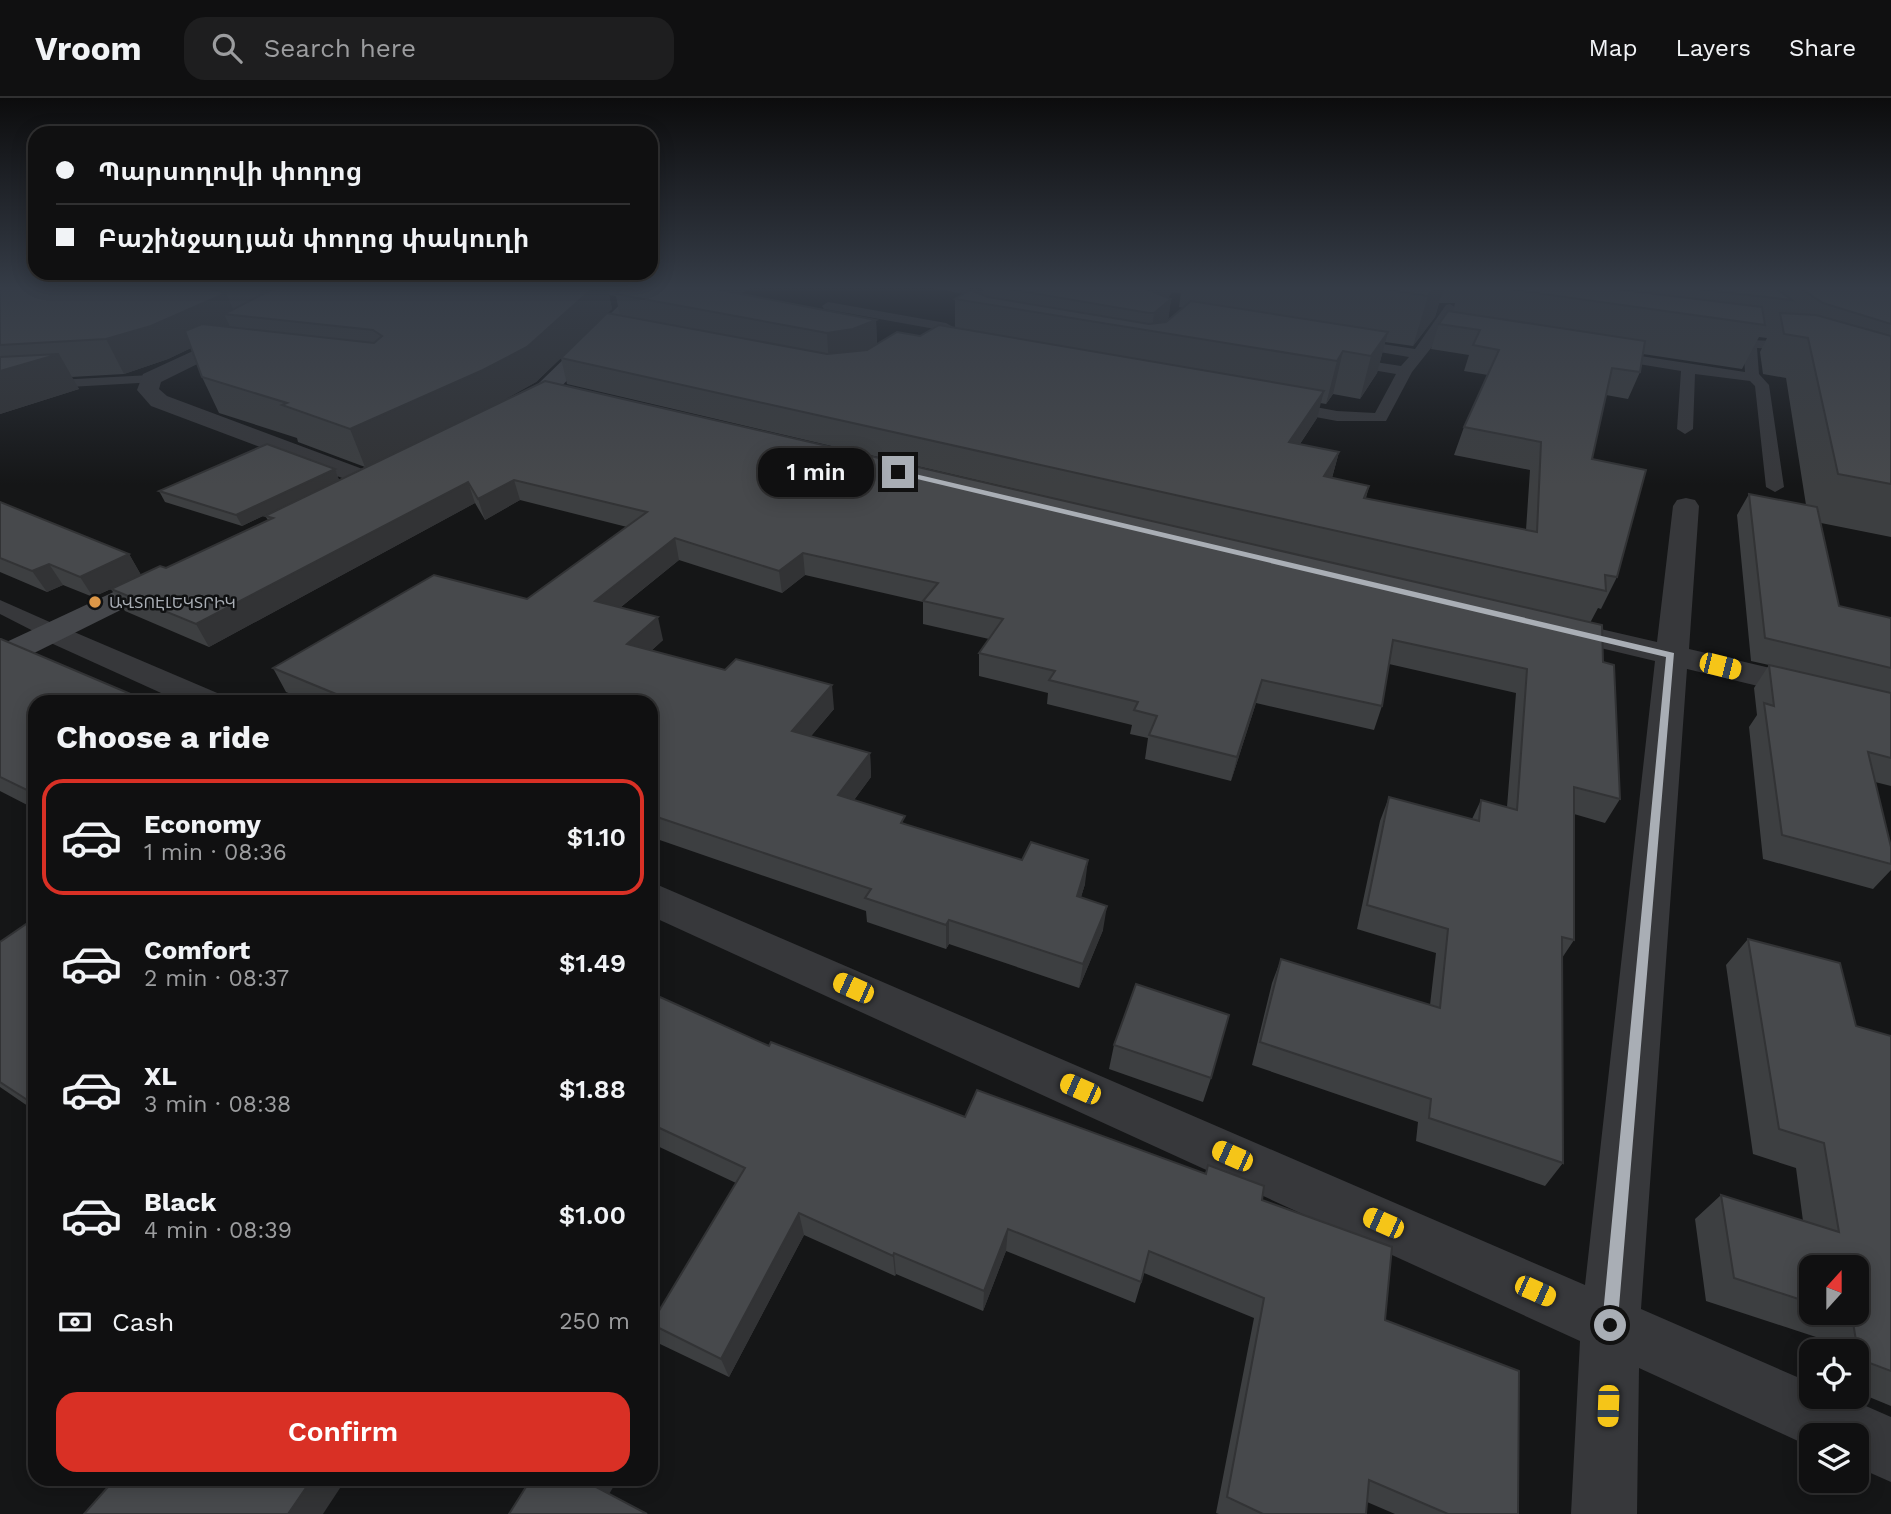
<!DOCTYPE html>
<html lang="en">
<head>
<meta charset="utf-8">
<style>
	:root { --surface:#101011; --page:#1e1e1f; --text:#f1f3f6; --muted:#9c9d9f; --line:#303031; --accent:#d93025 }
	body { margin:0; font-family:"Work Sans","Noto Sans Armenian",sans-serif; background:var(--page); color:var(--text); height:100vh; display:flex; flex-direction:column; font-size:26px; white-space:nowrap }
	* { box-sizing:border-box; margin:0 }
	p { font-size:23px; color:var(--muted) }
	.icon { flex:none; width:38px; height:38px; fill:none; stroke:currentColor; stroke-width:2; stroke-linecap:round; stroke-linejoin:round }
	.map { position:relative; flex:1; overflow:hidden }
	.drawer { position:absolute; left:28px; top:597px; width:630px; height:791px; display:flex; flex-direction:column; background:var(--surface); border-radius:21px; box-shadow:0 4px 18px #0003,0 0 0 2px var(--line) }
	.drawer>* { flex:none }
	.guide { position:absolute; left:28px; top:28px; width:630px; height:154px; border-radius:21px; box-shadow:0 4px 18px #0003,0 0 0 2px var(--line); display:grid; align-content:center; height:154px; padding:0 28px; background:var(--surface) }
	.needle { width:46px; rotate:21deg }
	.tools { position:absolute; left:1799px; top:1157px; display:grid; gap:14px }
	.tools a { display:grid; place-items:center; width:70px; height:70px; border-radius:14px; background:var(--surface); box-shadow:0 4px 18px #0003,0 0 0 2px var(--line); font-size:35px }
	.end { position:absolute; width:32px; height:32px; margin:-16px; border:9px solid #a9aeb5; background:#111; box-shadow:0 0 0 4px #111 }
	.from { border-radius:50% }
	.bubble { position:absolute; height:49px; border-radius:21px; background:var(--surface); box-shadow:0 4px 18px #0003,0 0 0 2px var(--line); font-size:23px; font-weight:600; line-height:49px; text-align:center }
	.car { position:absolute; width:21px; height:42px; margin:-21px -10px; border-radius:9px; box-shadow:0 0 5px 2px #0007; background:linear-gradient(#f5c518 24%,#345 0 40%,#f5c518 0 76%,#345 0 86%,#f5c518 0) }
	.guide b { display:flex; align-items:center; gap:24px; height:66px; font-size:26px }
	.guide b+b { border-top:2px solid var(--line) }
	.guide i { width:18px; height:18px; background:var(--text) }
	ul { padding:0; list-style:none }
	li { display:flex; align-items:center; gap:21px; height:116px; margin:0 14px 10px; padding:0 14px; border:4px solid transparent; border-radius:21px }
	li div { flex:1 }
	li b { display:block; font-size:26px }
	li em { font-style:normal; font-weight:600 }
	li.on { border-color:var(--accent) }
	li>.icon { width:63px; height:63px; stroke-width:1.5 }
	h2 { padding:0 28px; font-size:32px; line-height:84px }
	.pay { display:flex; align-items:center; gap:18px; height:77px; padding:0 28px; font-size:26px }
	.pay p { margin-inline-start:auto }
	.primary-button { display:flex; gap:14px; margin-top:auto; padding:14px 28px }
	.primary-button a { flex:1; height:80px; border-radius:21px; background:var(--accent); color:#fff; font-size:28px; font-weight:600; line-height:80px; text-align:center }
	header { display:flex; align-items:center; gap:42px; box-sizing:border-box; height:98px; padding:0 35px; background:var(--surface); border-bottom:2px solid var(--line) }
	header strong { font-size:33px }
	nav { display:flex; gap:38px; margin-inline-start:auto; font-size:24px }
	.search { width:490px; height:63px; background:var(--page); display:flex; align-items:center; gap:18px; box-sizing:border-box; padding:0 24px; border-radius:21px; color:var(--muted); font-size:26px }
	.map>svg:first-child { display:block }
</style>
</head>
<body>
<header>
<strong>Vroom</strong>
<div class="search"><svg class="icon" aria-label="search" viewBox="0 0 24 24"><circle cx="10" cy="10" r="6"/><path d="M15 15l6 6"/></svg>Search here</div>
<nav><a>Map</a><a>Layers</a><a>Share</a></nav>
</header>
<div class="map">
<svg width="1891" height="1416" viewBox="0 0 1891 1416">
	<rect width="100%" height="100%" fill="#151617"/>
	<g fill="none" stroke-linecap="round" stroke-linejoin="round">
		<g fill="#37383b" fill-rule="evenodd">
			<path d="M926 188H954L999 196 1005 200 999 204Z"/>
			<path d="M1149 188C1168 188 1207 185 1221 196L1215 200 1155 192Z"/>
			<path d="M828 204 946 225 953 229 946 233 824 211 822 208Z"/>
			<path d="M1450 206 1456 210 1435 245 1412 274 1386 323H1337L1283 313 1275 308 1283 303 1337 313 1375 315 1396 276 1343 267 1336 263 1343 259 1401 268 1409 259 1350 249 1343 245 1350 241 1415 251 1446 207Z"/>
			<path d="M1750 242 1796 244 1803 248 1796 252 1757 250 1759 276 1769 287 1784 389 1775 394 1766 389 1755 288 1750 283 1695 276 1693 331 1685 336 1677 331 1681 273 1608 261 1601 257 1608 253 1745 274 1743 246Z"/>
			<path d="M151 277 158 281 156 284 0 293V285Z"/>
			<path d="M0 502 61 529 64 534 61 539H45L0 516Z"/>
		</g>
		<g fill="#37383b" fill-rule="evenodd">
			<path d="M243 230 253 236 250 240 161 284 159 291 167 298 376 376 380 381 376 386 367 389 358 386 151 308 137 292 143 276Z"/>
			<path d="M1686 400 1695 402 1699 408 1689 551 1891 598V620L1687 571 1641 1211 1811 1285V1298H1843L1891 1319V1384L1857 1369V1337H1811V1349L1639 1270 1637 1416H1571L1580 1243 651 818V784L1585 1187 1655 563 1542 536 1537 529 1542 522 1553 520 1657 544 1673 408 1677 402Z"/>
			<path d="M53 525 222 597 227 604H181L42 541 37 534 42 527Z"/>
		</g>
		<g fill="#45474b" fill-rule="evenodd">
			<path d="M639 188H658L554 296 517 317H501L498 312 501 307 538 286Z"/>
			<path d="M165 470 175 473 180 479 175 485 12 566 0 569V547Z"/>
		</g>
	</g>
	<g fill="#3d3f41" fill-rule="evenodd">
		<path d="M0 188H753L740 196 876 222 877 246 920 238 955 229V201L983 197V189L980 188H1172L1171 196 1168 200 1171 201 1168 223 1183 210 1179 209 1182 188H1774L1775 190 1776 188H1891V439L1821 425 1839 508 1891 520V688L1875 684 1891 749V772L1873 791 1763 761 1749 629 1757 617 1754 590 1769 567 1751 563 1737 417 1749 396 1806 407 1786 280 1763 276 1760 254 1767 240 1759 239 1742 271 1643 256 1640 274 1628 301 1606 297 1592 361 1617 479 1601 511 1598 510 1590 525 1603 564 1620 701 1605 725 1574 716V842L1562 860 1563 1065 1545 1088 1416 1043 1418 1024 1252 967 1272 885 1281 861 1430 907 1436 855 1357 831 1380 723 1389 699 1472 721 1481 702 1507 709 1516 595 1389 566 1382 608 1374 632 1256 605 1231 683 1145 661 1148 640 1130 636 1132 627 1047 606 1048 595 979 578V555L989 541 923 526V504L805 477 782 495 679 462 621 509 663 542 652 552 834 611 811 638 870 655 871 679 854 702 906 726 1085 786 1081 799 1103 832 1079 890 949 846 946 851 867 824 866 813 651 739V604H310L286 594 273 570 527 501 627 429 520 402 485 422 475 405 209 549 125 513 111 491 93 499 63 487 47 494 0 474V404L129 456 141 477 166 470 268 422 265 418 365 369 298 344 297 340 219 315 202 279 191 250 168 261 124 276 71 279 79 291 0 316ZM609 197 616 198 620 218 607 215 612 211ZM1439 205H1455L1453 214 1439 226 1431 251 1469 257 1464 273 1488 277 1464 329 1454 357 1530 372 1526 432 1366 400 1369 388 1332 380 1339 354 1300 346 1317 320 1320 305 1326 306 1333 296 1360 301 1377 275 1385 244 1413 248 1435 219ZM561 260 567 286 1177 429 500 304 536 284Z"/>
		<path d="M335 371 339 382 242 428 165 404 159 393Z"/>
		<path d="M0 541 147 604H35V711L0 693Z"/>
		<path d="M35 820V1013L0 989V844Z"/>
		<path d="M1748 841 1856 928 1891 938V1308L1857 1294V1253H1821L1819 1240 1706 1203 1695 1121 1721 1097 1803 1123 1796 1070 1753 1056 1726 867ZM1811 1169 1857 1214H1811Z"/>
		<path d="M651 895 769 948 965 1019 1205 1076 1208 1067 1262 1102 1385 1222 1518 1416H1395L1367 1404 1366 1416H1219L1216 1415 1254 1220 1144 1175 1135 1205 1006 1153 983 1213 896 1176 895 1178 804 1137 729 1279 660 1246 651 1227 736 1085 651 1045Z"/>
		<path d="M1114 947 1211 980 1203 1004 1109 971Z"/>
	</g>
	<g fill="#323335">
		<path d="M257 188H337L270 217Z"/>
		<path d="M595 188H607L612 211 536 284 494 308 365 369 350 331Z"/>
		<path d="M697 188H753L710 214Z"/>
		<path d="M1142 188H1172L1171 196 1149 216V215L1138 213Z"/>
		<path d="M1435 188H1444L1435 219 1413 248 1428 198Z"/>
		<path d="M226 195 236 217 224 216 231 231 168 261 124 276 106 241Z"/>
		<path d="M1171 201 1166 235 1152 233 1154 215Z"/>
		<path d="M876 222 877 255 829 269 827 235Z"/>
		<path d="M1388 234 1377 275 1360 301 1371 258Z"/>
		<path d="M1343 253 1333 296 1326 306 1337 263Z"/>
		<path d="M59 256 79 291 0 316V273Z"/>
		<path d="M1324 293 1317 320 1282 373 1289 344Z"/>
		<path d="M1339 354 1331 383 1324 378Z"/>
		<path d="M335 371 339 382 242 428 236 417Z"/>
		<path d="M514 382 520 402 485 422 478 401Z"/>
		<path d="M468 384 475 405 209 549 196 526Z"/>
		<path d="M675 440 679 462 601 525 595 503Z"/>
		<path d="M803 455 805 477 782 495 779 473Z"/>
		<path d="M129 456 141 477 93 499 80 479Z"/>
		<path d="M49 466 63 487 47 494 32 473Z"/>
		<path d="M658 519 663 542 633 569 627 546Z"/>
		<path d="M1262 582 1256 605 1231 683 1237 659Z"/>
		<path d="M832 587 834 611 795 657 792 633Z"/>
		<path d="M363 596 366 604H354L353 603Z"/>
		<path d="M870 655 871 679 840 721 838 697Z"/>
		<path d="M1088 762 1085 786 1074 822 1077 798Z"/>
		<path d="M1107 808 1103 832 1079 890 1083 866Z"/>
		<path d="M949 822V846L946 851V827Z"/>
		<path d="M799 1115 804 1137 729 1279 721 1261Z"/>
		<path d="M1008 1131 1006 1153 983 1213 984 1193Z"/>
		<path d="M894 1155 896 1176 895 1178 893 1158Z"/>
		<path d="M312 1381H334L342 1387 323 1416H288Z"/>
		<path d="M596 1381H618L605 1403 592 1387Z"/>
	</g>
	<g fill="#47494c" stroke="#323335" stroke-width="2">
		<path d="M0 188H197L226 195 151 228 106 241 0 247Z"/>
		<path d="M282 188H595L527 249 483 272 350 331 282 307 287 305 202 279 185 233 202 226 374 245 382 238 373 232 224 216 263 196Z"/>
		<path d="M624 188H700L876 222 853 231 827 235 616 196Z"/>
		<path d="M991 188H1142L1141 189 1171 201 1154 215H1149Z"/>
		<path d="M1363 188H1435L1428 198Z"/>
		<path d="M1486 188H1590L1762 209 1765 227Z"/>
		<path d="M1670 188H1773L1792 202Z"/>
		<path d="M1797 188H1891V226L1823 205Z"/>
		<path d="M970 192 988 199 1149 226 1166 224 1191 203 1388 234 1371 258 1343 253 1337 263 955 201Z"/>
		<path d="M1448 213 1645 243 1640 274 1612 270 1592 361 1646 372 1617 479 1605 477 1606 493 561 260 607 215 827 256 867 252 897 234 920 238 939 227 1324 293 1289 344 1339 354 1324 378 1369 388 1364 400 1537 434 1541 344 1464 329 1499 252 1473 247 1480 232 1439 226Z"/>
		<path d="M1780 215 1816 217 1891 238V386L1838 376 1808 240 1784 236Z"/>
		<path d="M59 256 0 273V259Z"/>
		<path d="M545 283 1602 527 1603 564 1614 567 1620 701 1574 689V842L1562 839 1563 1065 1429 1020 1431 1001 1260 944 1281 861 1440 910 1448 831 1367 807 1389 699 1479 723 1481 702 1517 712 1527 571 1393 542 1382 608 1262 582 1237 659 1149 637 1157 618 1134 612 1138 604 1049 582 1055 573 979 555 1003 521 923 503 938 485 803 455 779 473 675 440 595 503 658 519 627 546 725 572 736 561 832 587 792 633 870 655 838 697 905 718 901 725 1022 762 1031 744 1088 762 1077 798 1107 808 1083 866 949 822 946 827 865 800 871 791 651 717V604H385L363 596 353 603 273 570 434 477 527 501 647 414 514 382 478 401 468 384 196 526 111 491 160 468 166 470 273 420 265 418Z"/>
		<path d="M267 346 335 371 236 417 159 393Z"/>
		<path d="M1749 396 1817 409 1839 508 1891 520V570L1765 540Z"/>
		<path d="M0 404 129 456 80 479 49 466 32 473 0 460Z"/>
		<path d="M0 541H1L147 603 35 604V696L0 679Z"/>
		<path d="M1769 567 1891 595V660L1868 654 1891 749V766L1782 737 1764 605 1774 608Z"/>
		<path d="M35 820V1007L0 984V844Z"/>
		<path d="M1748 841 1840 865 1856 928 1891 938V1273L1859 1261 1852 1218 1841 1214H1857V1169H1811V1205L1734 1180 1721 1097 1839 1134 1824 1045 1779 1031Z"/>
		<path d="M1136 886 1229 917 1211 980 1114 947Z"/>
		<path d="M651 895 769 948 771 944 965 1019 977 992 1206 1076 1208 1067 1264 1088 1262 1102 1392 1149 1385 1222 1519 1273 1518 1416H1448L1369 1382 1366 1416H1263L1227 1399 1264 1200 1149 1153 1141 1184 1008 1131 984 1193 894 1155 893 1158 799 1115 721 1261 651 1226 745 1070 651 1026Z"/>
		<path d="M115 1381H312L288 1416H84Z"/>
		<path d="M531 1381H596L592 1387 647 1416H509Z"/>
	</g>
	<linearGradient id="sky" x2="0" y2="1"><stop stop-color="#0c0c0d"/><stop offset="0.49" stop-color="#353c47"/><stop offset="1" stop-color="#353c47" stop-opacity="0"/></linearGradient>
	<rect width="1891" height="387" fill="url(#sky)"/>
	<path fill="#a9aeb5" d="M898 372 1674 555 1617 1233 1610 1235 1604 1233 1602 1227 1666 559 896 376Z"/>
	<circle fill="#dc9748" stroke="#101112" stroke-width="2.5" cx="95" cy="504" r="7"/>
	<g text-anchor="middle" stroke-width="5" stroke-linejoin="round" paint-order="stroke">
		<g font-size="16" fill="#a9aeb5" stroke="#101112" text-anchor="start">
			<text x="109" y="510">ԱՎՏՈԷԼԵԿՏՐԻԿ</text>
		</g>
	</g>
</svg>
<div class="tools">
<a><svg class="needle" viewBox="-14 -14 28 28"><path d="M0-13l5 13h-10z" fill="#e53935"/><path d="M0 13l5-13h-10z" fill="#9c9d9f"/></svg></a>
<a><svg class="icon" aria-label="locate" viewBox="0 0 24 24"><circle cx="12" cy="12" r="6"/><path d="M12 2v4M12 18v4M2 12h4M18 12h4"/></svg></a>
<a><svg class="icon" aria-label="layers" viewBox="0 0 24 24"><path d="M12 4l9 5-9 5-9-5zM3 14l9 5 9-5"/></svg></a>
</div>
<i class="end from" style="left:1610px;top:1227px"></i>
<i class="end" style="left:898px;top:374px"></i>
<div class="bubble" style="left:758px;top:350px;width:116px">1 min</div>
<i class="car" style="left:1720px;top:568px;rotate:104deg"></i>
<i class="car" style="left:853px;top:890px;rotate:294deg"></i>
<i class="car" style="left:1080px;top:991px;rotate:294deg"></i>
<i class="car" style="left:1232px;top:1058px;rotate:294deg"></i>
<i class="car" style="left:1383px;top:1125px;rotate:294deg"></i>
<i class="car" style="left:1535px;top:1193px;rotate:114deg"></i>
<i class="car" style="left:1608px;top:1308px;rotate:182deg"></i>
<div class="guide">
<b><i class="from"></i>Պարսողովի փողոց</b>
<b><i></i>Բաշինջաղյան փողոց փակուղի</b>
</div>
<section class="drawer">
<h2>Choose a ride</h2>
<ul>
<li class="on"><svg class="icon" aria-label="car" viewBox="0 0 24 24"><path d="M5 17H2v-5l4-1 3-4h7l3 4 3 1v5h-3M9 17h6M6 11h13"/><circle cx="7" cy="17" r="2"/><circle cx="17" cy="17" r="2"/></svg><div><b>Economy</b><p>1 min · 08:36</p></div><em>$1.10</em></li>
<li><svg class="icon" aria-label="car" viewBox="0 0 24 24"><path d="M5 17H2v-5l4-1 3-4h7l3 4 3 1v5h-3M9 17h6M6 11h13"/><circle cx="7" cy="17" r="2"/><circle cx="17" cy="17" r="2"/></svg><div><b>Comfort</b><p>2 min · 08:37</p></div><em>$1.49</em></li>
<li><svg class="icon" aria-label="car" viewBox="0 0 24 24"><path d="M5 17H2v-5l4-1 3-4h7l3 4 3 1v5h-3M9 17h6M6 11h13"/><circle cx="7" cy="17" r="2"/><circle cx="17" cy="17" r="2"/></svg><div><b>XL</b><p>3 min · 08:38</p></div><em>$1.88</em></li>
<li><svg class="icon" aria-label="car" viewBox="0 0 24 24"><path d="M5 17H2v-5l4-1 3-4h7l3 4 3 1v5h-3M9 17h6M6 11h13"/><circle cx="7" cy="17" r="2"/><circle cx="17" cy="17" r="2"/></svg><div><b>Black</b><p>4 min · 08:39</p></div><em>$1.00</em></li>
</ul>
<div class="pay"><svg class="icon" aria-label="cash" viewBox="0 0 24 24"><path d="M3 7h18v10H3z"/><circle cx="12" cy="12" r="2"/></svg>Cash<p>250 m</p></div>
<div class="primary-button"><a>Confirm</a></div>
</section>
</div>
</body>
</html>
